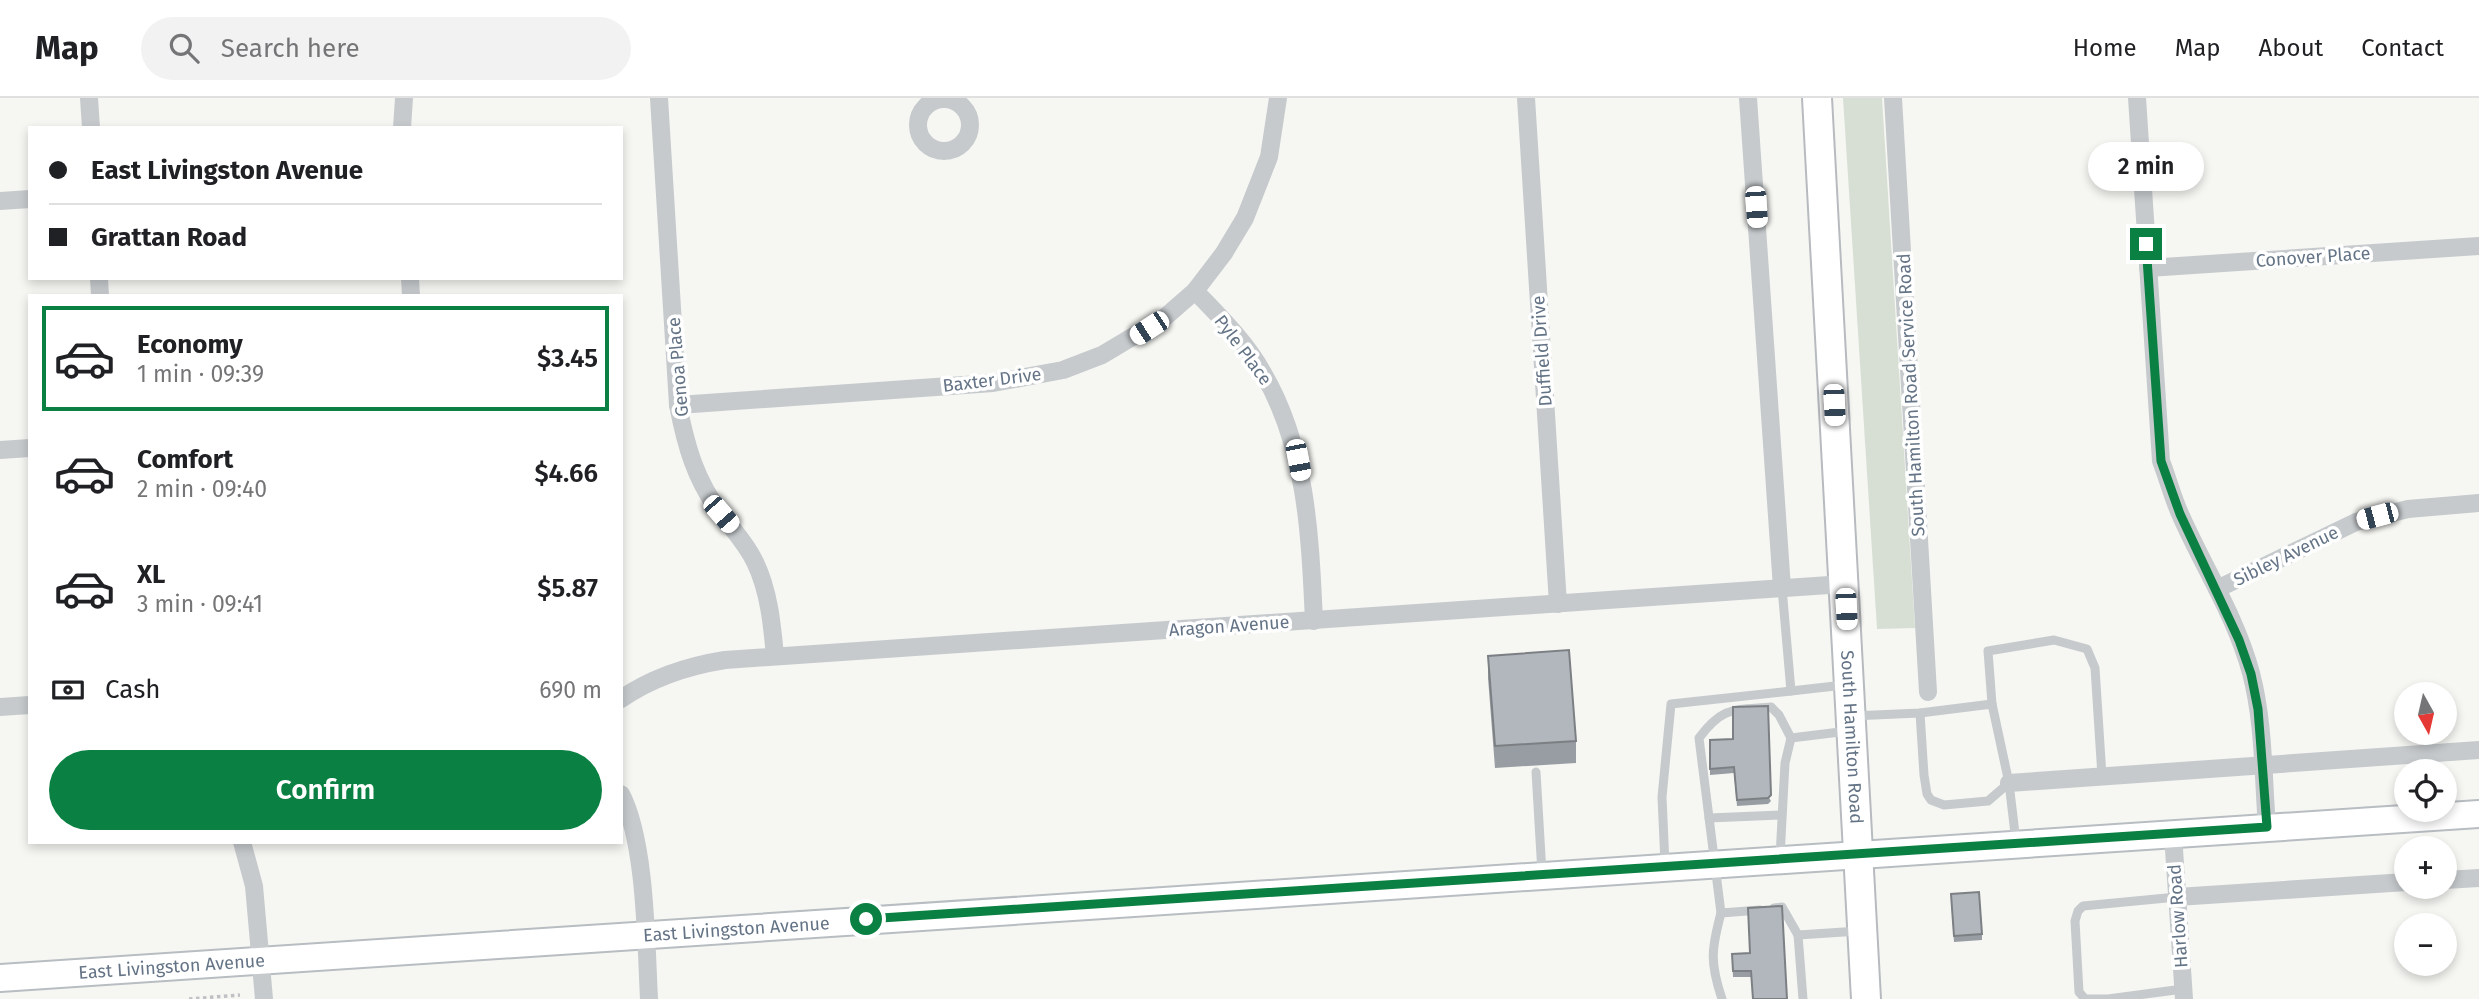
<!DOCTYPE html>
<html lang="en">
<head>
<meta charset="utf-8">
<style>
	:root { --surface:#fff; --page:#f2f2f2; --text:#202124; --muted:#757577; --line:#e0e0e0; --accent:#0b8043 }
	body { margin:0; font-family:"Fira Sans",sans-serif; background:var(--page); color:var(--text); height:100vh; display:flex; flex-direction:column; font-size:26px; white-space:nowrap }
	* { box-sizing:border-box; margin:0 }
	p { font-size:23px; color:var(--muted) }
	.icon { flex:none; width:38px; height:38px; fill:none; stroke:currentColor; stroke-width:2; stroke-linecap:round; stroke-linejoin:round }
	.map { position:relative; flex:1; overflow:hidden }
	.sheet { position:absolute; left:28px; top:196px; width:595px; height:550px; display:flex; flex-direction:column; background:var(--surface); border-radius:0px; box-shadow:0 4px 10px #0003 }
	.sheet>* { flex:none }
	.guide { position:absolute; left:28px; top:28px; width:595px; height:154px; border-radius:0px; box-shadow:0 4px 10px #0003; display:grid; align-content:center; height:154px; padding:0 21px; background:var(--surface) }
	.needle { width:46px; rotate:172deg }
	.fabs { position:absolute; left:2394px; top:584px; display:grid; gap:14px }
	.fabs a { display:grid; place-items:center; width:63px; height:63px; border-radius:50%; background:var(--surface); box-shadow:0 4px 10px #0003; font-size:35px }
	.end { position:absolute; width:32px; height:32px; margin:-16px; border:9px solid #0b8043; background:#fff; box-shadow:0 0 0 4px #fff }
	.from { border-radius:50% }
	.bubble { position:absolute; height:49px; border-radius:24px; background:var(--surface); box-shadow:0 4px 10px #0003; font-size:23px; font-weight:600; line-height:49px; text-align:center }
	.car { position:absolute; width:21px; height:42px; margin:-21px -10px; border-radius:9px; box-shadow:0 0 5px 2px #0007; background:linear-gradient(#fff 24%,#345 0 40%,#fff 0 76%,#345 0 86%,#fff 0) }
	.guide b { display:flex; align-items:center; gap:24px; height:66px; font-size:26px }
	.guide b+b { border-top:2px solid var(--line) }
	.guide i { width:18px; height:18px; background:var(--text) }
	ul { padding:12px 0 0; list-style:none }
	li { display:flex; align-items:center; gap:21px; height:105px; margin:0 14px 10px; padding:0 7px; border:4px solid transparent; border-radius:0px }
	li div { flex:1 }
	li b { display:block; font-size:26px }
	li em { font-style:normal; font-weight:600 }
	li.on { border-color:var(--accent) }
	li>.icon { width:63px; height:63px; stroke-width:1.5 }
	.pay { display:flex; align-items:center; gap:18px; height:77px; padding:0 21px; font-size:26px }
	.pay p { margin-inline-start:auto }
	.action { display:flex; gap:14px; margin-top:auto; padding:14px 21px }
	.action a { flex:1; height:80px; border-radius:42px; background:var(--accent); color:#fff; font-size:28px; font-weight:600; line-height:80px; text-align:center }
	header { display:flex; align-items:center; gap:42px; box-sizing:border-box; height:98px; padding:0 35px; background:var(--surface); border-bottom:2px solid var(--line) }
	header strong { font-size:33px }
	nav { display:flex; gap:38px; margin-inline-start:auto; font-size:24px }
	.search { width:490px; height:63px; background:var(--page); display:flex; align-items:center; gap:18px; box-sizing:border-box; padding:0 24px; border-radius:38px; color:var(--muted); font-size:26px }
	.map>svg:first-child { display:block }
</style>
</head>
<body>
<header>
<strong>Map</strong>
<div class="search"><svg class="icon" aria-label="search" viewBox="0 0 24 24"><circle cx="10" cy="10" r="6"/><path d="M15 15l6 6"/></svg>Search here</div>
<nav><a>Home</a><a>Map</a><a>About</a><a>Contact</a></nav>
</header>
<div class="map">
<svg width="2479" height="901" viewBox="0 0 2479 901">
	<rect width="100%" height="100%" fill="#f6f7f3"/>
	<path fill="#d7dfd4" d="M1843 0H1882L1915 530 1877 531Z"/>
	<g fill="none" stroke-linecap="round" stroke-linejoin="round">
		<g stroke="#b8bdc2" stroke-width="30">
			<g id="secondary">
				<path id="s1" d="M0 880 2479 716"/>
			</g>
		</g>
		<g stroke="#b7bbbf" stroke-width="32">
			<g id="primary">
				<path id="s2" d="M1817 0 1866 901"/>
			</g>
		</g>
		<path stroke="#c0c1c4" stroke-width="3.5" stroke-dasharray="3.5 3.5" stroke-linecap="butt" d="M189 901 240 897"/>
		<g stroke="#c6cacd" stroke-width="9">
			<path d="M1782 490 1791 593 1844 587"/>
			<path d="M1992 606 1988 553 2054 542 2087 551 2095 570 2102 678"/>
			<path d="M1920 615 1924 677 1927 696 1931 702 1944 707 1988 703 2009 685"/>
			<path d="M1852 618 1920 615 1992 606 2009 685 2016 744"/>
			<path d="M1536 674 1542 775"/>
			<path d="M1709 720 1781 717"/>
			<path d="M1780 759 1785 665 1791 640 1848 633"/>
			<path d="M1665 766 1662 699 1671 606 1791 593"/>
			<path d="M2177 799 2083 808 2078 813 2075 823 2079 894 2085 901H2108L2183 891"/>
			<path d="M1774 810 1782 809 1798 837"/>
			<path d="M1760 812 1721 815 1699 640C1723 608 1734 612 1771 609L1779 617 1791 640"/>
			<path d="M1721 815C1711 852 1710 865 1722 901"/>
			<path d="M1803 901 1798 837 1859 833"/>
		</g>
		<g stroke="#c6cacd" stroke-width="18">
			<path d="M89 0 91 30"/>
			<path d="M659 0 678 307C686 348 695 381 721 416 733 432 746 445 755 464 769 493 772 526 775 558"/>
			<path d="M1526 0 1558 506"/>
			<path d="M1748 0 1782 490"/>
			<path d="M1893 0 1928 594"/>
			<path d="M2137 0 2161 363C2168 381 2173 401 2181 418 2204 470 2236 519 2251 575 2264 624 2263 678 2267 729"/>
			<circle cx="944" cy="27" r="26"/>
			<path d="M402 30 404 0"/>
			<path d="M0 103 30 101"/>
			<path d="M2148 170 2479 148"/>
			<path d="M99 180 100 198"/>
			<path d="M410 180 411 198"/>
			<path d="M1195 193C1219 218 1246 244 1263 275 1307 350 1310 438 1314 523"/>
			<path d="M678 307 993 285 1063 272 1102 257 1164 220 1195 193 1224 155 1245 120 1269 59 1278 0"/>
			<path d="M0 352 30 350"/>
			<path d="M2217 491 2356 424 2408 411 2479 405"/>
			<path d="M621 601C653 579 687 568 725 562L1844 486"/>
			<path d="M0 609 30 607"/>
			<path d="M2009 685 2479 652"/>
			<path d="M621 696C646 744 646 845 649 901"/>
			<path d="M2173 736 2184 901"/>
			<path d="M242 744 254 788 264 901"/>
			<path d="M2445 782 2479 780"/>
			<path d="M2177 799 2406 784"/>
		</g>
		<use href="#secondary" stroke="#fff" stroke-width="26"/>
		<use href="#primary" stroke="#fff" stroke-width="28"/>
	</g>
	<g fill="#989da3">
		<path d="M1488 558 1576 643V665L1495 670 1488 580Z"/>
		<path d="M1733 641 1771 703 1768 706 1737 708 1734 675 1710 677V642Z"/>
		<path d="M1951 802 1982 836V842L1954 844Z"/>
		<path d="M1750 855 1751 879H1733L1732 856Z"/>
	</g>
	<g fill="#b1b7bd" stroke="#7c8084" stroke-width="2">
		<path d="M1569 552 1576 643 1495 648 1488 558Z"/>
		<path d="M1768 608 1771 697 1768 700 1737 702 1734 669 1710 671V642L1733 641V609Z"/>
		<path d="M1979 794 1982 836 1954 838 1951 796Z"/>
		<path d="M1782 808 1787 901H1753L1751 873H1733L1732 856 1750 855 1748 810Z"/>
	</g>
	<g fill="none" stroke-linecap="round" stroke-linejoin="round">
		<path stroke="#0b8043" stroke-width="9" d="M866 821 2267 729 2258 611 2251 576 2239 542 2180 416 2161 363 2146 146"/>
	</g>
	<g text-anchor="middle" stroke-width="7" stroke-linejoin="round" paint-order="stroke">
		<g font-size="18" fill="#647486" stroke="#fff">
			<text transform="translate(2313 159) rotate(-4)" y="6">Conover Place</text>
			<text transform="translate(1243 252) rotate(53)" y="6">Pyle Place</text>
			<text transform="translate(1542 253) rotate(-94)" y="6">Duffield Drive</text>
			<text transform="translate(678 269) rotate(-95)" y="6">Genoa Place</text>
			<text transform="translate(992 282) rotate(-7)" y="6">Baxter Drive</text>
			<text transform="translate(1911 297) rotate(-93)" y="6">South Hamilton Road Service Road</text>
			<text transform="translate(2286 458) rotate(-26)" y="6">Sibley Avenue</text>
			<text transform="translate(1229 528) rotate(-4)" y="6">Aragon Avenue</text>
			<text dy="6" stroke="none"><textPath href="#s2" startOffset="640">South Hamilton Road</textPath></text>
			<text transform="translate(2178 818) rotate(-94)" y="6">Harlow Road</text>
			<text dy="6" stroke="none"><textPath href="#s1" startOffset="738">East Livingston Avenue</textPath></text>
			<text dy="6" stroke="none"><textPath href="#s1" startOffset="172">East Livingston Avenue</textPath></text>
		</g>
	</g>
</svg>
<div class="fabs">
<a><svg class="needle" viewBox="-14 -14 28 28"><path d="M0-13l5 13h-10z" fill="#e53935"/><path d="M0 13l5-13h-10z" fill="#757577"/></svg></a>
<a><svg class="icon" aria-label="locate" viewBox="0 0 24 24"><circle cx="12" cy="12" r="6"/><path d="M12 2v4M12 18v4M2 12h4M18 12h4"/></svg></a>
<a>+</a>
<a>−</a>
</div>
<i class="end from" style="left:866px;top:821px"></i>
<i class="end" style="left:2146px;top:146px"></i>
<div class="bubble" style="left:2088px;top:44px;width:116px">2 min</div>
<i class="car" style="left:1756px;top:109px;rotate:176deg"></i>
<i class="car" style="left:1149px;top:230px;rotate:237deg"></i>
<i class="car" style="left:1834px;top:307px;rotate:177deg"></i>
<i class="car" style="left:1298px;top:362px;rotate:169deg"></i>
<i class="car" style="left:721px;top:416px;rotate:139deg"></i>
<i class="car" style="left:2377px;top:418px;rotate:255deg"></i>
<i class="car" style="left:1846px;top:511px;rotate:177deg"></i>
<div class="guide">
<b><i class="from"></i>East Livingston Avenue</b>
<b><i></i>Grattan Road</b>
</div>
<section class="sheet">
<ul>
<li class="on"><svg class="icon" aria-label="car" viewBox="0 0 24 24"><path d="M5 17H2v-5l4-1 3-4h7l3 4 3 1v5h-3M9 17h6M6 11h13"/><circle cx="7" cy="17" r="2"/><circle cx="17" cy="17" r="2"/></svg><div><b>Economy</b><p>1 min · 09:39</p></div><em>$3.45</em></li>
<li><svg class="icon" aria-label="car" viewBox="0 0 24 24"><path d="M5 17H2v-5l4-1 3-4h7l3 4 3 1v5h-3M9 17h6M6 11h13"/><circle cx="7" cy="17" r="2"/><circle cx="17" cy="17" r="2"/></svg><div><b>Comfort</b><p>2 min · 09:40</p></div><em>$4.66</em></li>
<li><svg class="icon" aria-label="car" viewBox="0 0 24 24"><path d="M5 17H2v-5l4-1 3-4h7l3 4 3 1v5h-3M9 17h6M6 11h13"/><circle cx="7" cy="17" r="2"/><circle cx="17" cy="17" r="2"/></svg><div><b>XL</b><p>3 min · 09:41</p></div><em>$5.87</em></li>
</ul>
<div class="pay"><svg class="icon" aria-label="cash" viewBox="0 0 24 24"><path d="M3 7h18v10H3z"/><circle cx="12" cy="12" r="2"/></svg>Cash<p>690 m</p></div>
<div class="action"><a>Confirm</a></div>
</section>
</div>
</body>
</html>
